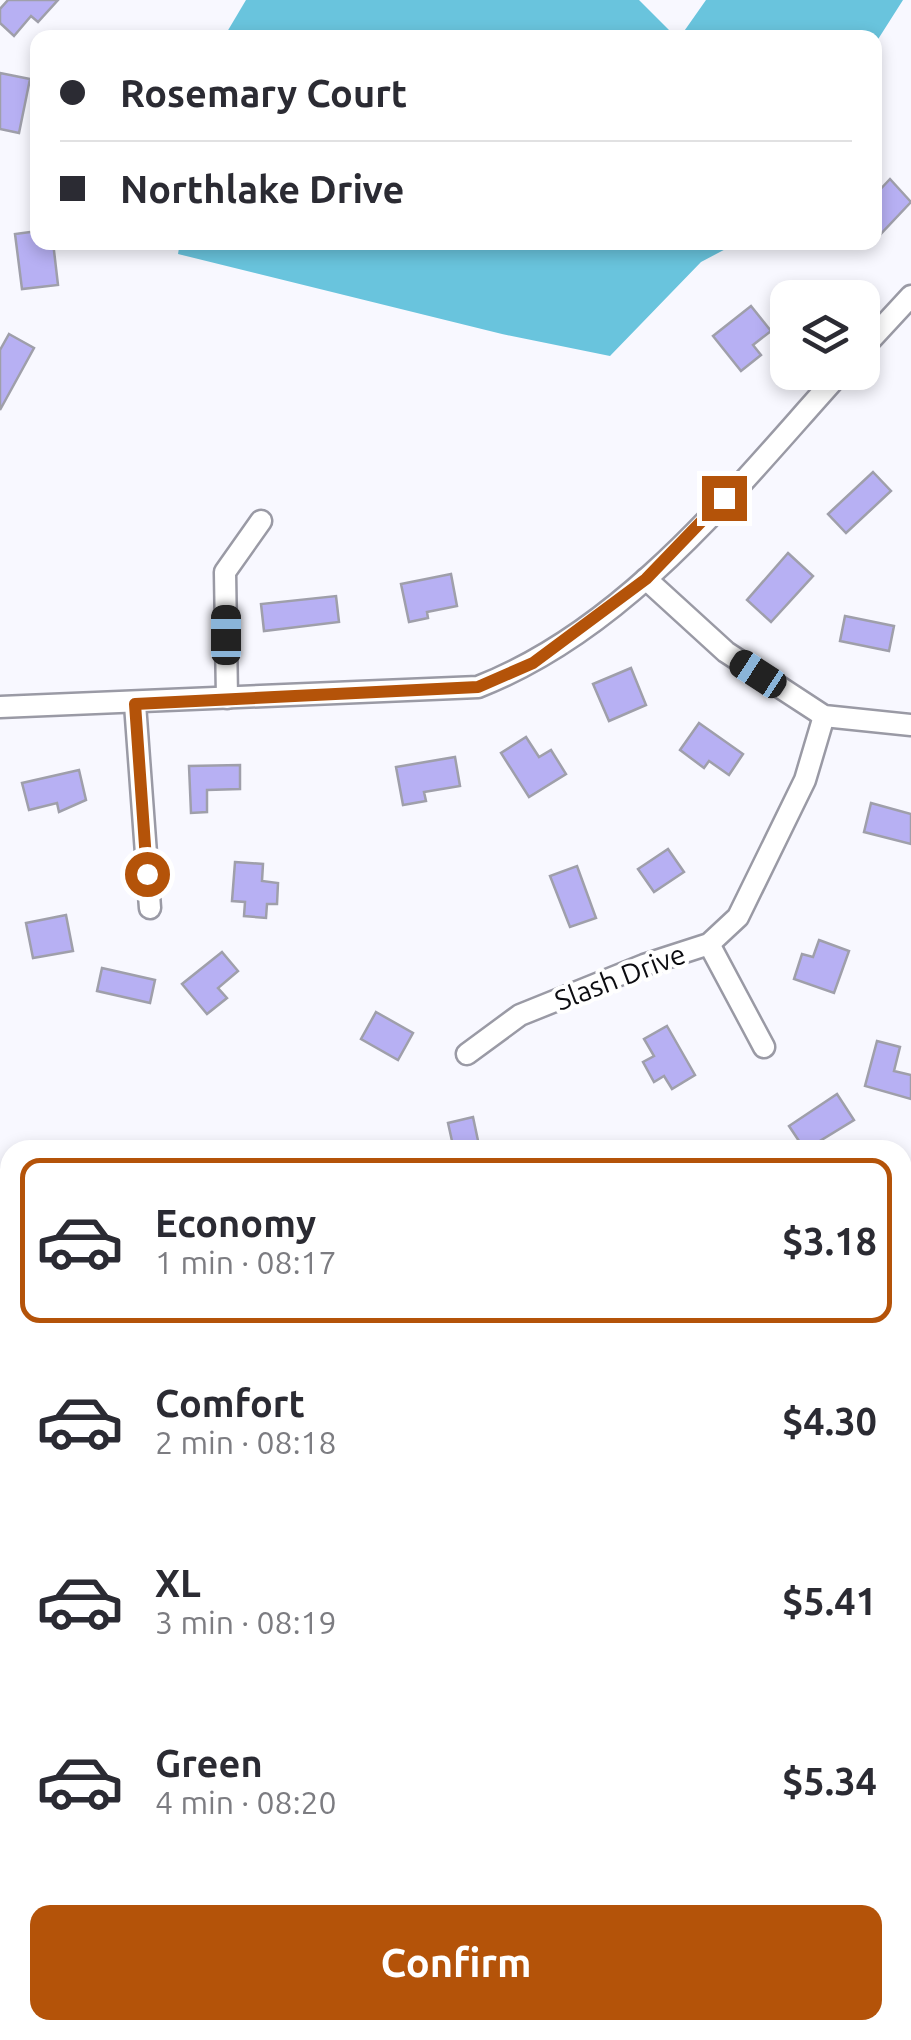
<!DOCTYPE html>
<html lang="en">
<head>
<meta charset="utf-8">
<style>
	:root { --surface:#fff; --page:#f2f2f3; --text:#2b2b33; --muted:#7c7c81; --line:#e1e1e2; --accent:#b45309 }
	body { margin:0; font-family:Ubuntu,sans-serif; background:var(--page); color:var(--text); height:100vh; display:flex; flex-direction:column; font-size:38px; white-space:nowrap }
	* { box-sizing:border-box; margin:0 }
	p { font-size:32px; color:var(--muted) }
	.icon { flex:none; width:55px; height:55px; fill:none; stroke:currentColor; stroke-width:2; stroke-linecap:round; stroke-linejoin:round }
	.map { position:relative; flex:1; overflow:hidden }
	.details { position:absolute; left:0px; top:1140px; width:912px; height:900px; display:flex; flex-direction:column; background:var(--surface); border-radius:30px 30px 0 0; box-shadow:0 5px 15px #0003 }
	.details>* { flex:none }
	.hud { position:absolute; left:30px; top:30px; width:852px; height:220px; border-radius:20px; box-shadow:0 5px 15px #0003; display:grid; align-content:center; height:220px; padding:0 30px; background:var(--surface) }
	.tools { position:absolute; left:770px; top:280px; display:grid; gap:20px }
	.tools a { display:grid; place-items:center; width:110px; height:110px; border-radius:20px; background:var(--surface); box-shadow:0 5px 15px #0003; font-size:50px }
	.end { position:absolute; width:45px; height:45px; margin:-22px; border:12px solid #b45309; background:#fff; box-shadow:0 0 0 5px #fff }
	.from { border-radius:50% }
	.car { position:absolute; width:30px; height:60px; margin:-30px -15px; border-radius:12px; box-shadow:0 0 8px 2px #0007; background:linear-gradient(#222 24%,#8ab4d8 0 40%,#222 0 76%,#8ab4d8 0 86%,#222 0) }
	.hud b { display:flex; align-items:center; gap:35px; height:95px; font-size:38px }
	.hud b+b { border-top:2px solid var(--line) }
	.hud i { width:25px; height:25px; background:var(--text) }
	ul { padding:18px 0 0; list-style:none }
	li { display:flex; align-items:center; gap:30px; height:165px; margin:0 20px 15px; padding:0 10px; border:5px solid transparent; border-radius:20px }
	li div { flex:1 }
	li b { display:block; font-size:38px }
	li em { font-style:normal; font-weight:700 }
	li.active { border-color:var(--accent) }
	li>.icon { width:90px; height:90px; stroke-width:1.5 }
	.cta { display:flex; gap:20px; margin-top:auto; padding:20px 30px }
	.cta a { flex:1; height:115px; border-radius:20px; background:var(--accent); color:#fff; font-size:40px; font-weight:700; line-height:115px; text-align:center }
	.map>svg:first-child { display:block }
</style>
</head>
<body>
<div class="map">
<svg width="911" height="2040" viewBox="0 0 911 2040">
	<rect width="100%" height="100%" fill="#f8f8ff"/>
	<g fill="#69c4dd">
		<path d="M246 0H639L676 37H224Z"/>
		<path d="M706 0H903L875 44V38L680 37Z"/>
		<path d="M180 242H737V243L701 262 610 356 502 334 178 254Z"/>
		<path d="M911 1749V1858L903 1842V1753Z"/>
	</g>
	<g fill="#b7b0f3" stroke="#9f9faa" stroke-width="2.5">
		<path d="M8 0H58L38 22 31 16 14 36 0 23V9Z"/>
		<path d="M0 73 30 79 19 133 0 129Z"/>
		<path d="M890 179 911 202 875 240V195Z"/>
		<path d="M38 231V242H53L58 285 22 289 15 234Z"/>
		<path d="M751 306 771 331 753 345 761 355 741 371 713 336Z"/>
		<path d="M9 334 34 348 0 410V350Z"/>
		<path d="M873 472 891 491 846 533 828 514Z"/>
		<path d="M788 553 813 576 771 622 747 600Z"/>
		<path d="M451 574 457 606 427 612 428 618 409 622 401 584Z"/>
		<path d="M336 596 339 622 264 631 261 604Z"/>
		<path d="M845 616 894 626 889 651 840 641Z"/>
		<path d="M631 668 646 705 609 721 593 684Z"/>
		<path d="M699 723 743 754 729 775 709 761 704 768 680 750Z"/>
		<path d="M526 737 539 757 551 750 566 774 529 797 501 753Z"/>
		<path d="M455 757 460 786 424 792 426 801 403 805 396 767Z"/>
		<path d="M240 765V789L207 790V812L191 813 189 766Z"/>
		<path d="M79 770 86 800 59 812 57 803 29 810 22 783Z"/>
		<path d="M871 803 911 814V844L864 832Z"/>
		<path d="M668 849 684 872 654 892 638 869Z"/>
		<path d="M235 862 263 864 262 881 278 883 277 904H267L266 918 244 916 245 902 232 901Z"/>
		<path d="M577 866 596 918 570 927 550 876Z"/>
		<path d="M66 915 73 951 33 958 26 923Z"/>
		<path d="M819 940 849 951 834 993 794 979 802 954 813 957Z"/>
		<path d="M222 952 238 971 218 988 227 998 207 1014 182 984Z"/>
		<path d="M102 968 155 980 150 1003 97 991Z"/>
		<path d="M376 1012 413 1033 398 1060 361 1039Z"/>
		<path d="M667 1026 695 1075 672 1089 664 1076 654 1082 643 1062 654 1056 644 1039Z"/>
		<path d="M877 1041 900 1047 894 1071 911 1075V1099L865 1086Z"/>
		<path d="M837 1094 854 1120 805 1150 789 1126Z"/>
		<path d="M473 1117 480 1150H454L448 1123Z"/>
	</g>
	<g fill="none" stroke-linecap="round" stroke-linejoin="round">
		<g stroke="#9a9aa5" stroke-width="25">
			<g id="minor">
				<path d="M862 349 911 296"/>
				<path d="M646 579 726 652 824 716 911 725"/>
				<path d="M227 698 225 572 261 521"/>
				<path d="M135 704 150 908"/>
				<path d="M0 707 478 687C627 629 736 488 841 372"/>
				<path d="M709 944 764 1047"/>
				<path d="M467 1054 520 1015 644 965 709 944 738 917 805 780 824 716"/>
				<path d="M902 1414 911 1412"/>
				<path d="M902 1591 911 1607"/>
			</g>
		</g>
		<use href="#minor" stroke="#fff" stroke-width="20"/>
	</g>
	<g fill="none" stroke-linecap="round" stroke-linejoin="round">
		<path stroke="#b45309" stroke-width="12" d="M147 874 135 704 478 687 533 663 646 579 724 498"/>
	</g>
	<g text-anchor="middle" stroke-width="8" stroke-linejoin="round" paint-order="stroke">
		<g font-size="28" fill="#0c0c10" stroke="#fff">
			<text transform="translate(620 977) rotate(-21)" y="10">Slash Drive</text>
		</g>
	</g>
</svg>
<div class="tools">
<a><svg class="icon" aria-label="layers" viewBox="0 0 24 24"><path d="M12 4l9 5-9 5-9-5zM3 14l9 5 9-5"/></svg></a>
</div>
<i class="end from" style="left:147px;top:874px"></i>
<i class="end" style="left:724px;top:498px"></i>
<i class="car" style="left:226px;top:635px;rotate:0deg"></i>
<i class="car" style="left:758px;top:674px;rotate:303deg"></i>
<div class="hud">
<b><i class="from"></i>Rosemary Court</b>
<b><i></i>Northlake Drive</b>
</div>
<section class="details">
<ul>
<li class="active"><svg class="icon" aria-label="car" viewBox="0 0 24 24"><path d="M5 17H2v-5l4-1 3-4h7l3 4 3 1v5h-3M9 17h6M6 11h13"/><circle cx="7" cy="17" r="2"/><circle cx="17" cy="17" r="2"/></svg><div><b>Economy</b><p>1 min · 08:17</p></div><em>$3.18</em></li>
<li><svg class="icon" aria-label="car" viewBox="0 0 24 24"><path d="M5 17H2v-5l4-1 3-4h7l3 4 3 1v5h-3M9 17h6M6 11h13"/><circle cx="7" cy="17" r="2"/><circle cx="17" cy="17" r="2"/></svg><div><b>Comfort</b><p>2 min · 08:18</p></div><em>$4.30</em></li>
<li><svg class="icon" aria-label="car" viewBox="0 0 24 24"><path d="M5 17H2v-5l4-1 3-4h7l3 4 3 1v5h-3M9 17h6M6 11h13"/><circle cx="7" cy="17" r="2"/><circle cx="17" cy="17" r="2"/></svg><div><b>XL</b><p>3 min · 08:19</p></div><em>$5.41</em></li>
<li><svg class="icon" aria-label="car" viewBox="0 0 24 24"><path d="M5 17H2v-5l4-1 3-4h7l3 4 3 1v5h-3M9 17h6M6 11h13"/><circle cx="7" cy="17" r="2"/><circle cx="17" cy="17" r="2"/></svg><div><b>Green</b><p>4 min · 08:20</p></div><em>$5.34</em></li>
</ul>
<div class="cta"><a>Confirm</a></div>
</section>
</div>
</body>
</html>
